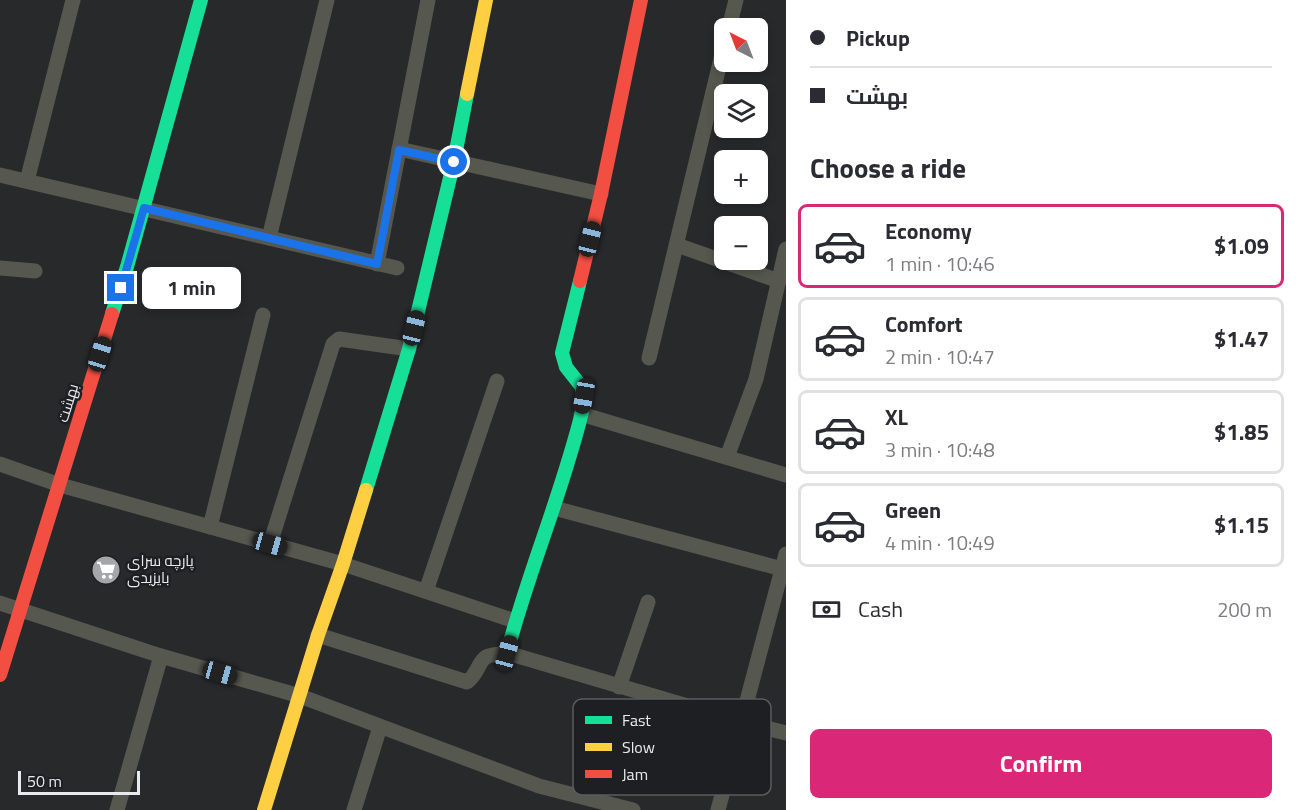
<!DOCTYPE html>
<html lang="en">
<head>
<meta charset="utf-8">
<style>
	:root { --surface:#fff; --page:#f7f7f7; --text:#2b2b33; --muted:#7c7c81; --line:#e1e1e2; --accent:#db2777 }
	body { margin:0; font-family:"Titillium Web",Cairo,sans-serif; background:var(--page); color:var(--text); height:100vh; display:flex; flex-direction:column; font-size:22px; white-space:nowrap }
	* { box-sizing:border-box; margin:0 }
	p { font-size:20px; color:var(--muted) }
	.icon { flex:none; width:33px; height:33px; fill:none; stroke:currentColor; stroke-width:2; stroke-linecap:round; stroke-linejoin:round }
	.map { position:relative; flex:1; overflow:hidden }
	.side { display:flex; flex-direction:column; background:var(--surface); width:510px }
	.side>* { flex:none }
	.banner { display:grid; align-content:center; height:132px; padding:0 24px; background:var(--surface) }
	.needle { width:39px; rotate:318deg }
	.controls { position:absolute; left:714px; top:18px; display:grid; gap:12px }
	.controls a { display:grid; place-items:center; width:54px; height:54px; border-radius:9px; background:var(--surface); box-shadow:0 3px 9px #0003; font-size:30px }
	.scale { position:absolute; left:18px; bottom:15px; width:122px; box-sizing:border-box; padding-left:6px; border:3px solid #e9eaed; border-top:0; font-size:16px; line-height:21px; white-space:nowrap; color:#e9eaed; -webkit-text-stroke:4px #1d1f23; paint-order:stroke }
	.end { position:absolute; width:27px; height:27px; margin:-14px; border:8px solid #1a73e8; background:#fff; box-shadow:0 0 0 3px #fff }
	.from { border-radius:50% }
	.bubble { position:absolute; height:42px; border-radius:9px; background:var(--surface); box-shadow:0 3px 9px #0003; font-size:20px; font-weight:700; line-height:42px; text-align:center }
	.car { position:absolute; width:18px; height:36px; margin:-18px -9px; border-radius:8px; box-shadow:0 0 4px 2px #0007; background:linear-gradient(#222 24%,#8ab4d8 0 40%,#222 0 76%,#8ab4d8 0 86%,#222 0) }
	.banner b { display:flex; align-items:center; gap:21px; height:57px; font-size:22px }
	.banner b+b { border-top:2px solid var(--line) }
	.banner i { width:15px; height:15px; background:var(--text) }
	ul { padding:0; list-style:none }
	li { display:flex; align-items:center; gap:18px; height:84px; margin:0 12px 9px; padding:0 12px; border:3px solid var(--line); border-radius:9px }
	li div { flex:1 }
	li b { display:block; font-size:22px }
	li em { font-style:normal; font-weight:700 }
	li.on { border-color:var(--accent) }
	li>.icon { width:54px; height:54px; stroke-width:1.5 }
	h2 { padding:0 24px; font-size:27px; line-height:72px }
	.pay { display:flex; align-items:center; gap:15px; height:66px; padding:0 24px; font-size:22px }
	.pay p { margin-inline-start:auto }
	.primary-button { display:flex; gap:12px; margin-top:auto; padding:12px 24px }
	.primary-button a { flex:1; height:69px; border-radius:9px; background:var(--accent); color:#fff; font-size:24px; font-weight:700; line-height:69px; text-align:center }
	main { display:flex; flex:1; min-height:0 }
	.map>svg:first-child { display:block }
</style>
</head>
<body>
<main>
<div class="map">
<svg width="786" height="810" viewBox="0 0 786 810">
	<rect width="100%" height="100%" fill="#28292b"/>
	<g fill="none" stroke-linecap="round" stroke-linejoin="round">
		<g stroke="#56584f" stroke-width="15">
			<path d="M729 28 736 0"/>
			<path d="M399 149 601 194"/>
			<path d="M0 175 397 268"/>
			<path d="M27 181 73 0"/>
			<path d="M269 238 327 0"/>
			<path d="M677 245 779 281"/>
			<path d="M377 264 428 0"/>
			<path d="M0 268 35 271"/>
			<path d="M649 358 724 46"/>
			<path d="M581 414 786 475"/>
			<path d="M727 457 756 379 786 249"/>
			<path d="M0 464 60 485 343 564 515 621"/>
			<path d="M554 508 786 570"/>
			<path d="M210 527 263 315"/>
			<path d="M270 544 333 344 339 339 409 349"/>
			<path d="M426 591 497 381"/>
			<path d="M0 603 161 656 300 696 539 786 633 810"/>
			<path d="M318 635 467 682C478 674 478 662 486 657 492 654 500 654 507 653L742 722 786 733"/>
			<path d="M619 687 648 602"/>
			<path d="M117 810 161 656"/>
			<path d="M354 810 380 727"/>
			<path d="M718 810 786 554"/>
		</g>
		<g stroke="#16e098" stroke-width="14">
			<path d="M112 314 127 267 201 0"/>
			<path d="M366 490 409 349 454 161 467 94"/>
			<path d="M507 653C528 572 562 494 582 412L584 397 583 391 581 386 566 367 562 353 580 281"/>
		</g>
		<g stroke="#ffcf43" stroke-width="14">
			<path d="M467 94 486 0"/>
			<path d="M264 810 318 635 343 564 366 490"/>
		</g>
		<g stroke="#f24e42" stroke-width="14">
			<path d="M580 281 601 194 641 0"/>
			<path d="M0 675 112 314"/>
		</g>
	</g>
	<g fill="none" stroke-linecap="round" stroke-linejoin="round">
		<path stroke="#1a73e8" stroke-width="8" d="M121 288 144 208 377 264 399 150 454 162"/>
	</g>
	<defs>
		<g id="supermarket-disc" transform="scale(1.5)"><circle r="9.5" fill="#a5a6a9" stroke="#1d1f23"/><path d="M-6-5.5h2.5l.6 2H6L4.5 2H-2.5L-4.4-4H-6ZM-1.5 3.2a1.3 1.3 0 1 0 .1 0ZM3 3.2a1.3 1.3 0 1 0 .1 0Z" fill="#fff"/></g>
	</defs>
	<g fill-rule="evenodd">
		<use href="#supermarket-disc" x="106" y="570"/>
	</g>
	<g text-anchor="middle" stroke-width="5" stroke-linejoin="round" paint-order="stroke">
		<g font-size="15" fill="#e9eaed" stroke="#1d1f23">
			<text transform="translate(68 403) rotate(-73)" y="5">بهشت</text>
		</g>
		<g font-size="15" fill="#e9eaed" stroke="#1d1f23" text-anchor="start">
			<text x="127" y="566">پارچه سرای<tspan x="127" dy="17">بایزیدی</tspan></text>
		</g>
	</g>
	<rect x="573" y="699" width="198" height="96" rx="9" fill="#1d1f23" stroke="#5a5c60" stroke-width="1.5"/>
	<rect x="585" y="716" width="27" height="8" fill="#16e098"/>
	<rect x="585" y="743" width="27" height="8" fill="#ffcf43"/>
	<rect x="585" y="770" width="27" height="8" fill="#f24e42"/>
	<g font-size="16" fill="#e9eaed">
		<text x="622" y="726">Fast</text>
		<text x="622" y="753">Slow</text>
		<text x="622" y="780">Jam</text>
	</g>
</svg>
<div class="controls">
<a><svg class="needle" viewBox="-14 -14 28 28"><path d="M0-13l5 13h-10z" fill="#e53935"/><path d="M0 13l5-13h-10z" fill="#7c7c81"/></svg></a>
<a><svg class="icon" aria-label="layers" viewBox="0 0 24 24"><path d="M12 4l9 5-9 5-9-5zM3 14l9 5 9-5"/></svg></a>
<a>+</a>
<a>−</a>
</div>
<div class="scale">50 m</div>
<i class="end from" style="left:454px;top:162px"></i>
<i class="end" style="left:121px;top:288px"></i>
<div class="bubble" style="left:142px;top:267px;width:99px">1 min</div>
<i class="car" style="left:590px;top:239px;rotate:14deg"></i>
<i class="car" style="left:414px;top:328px;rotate:14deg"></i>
<i class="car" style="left:100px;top:354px;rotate:17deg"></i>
<i class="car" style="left:584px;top:396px;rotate:190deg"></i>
<i class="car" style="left:270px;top:544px;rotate:106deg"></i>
<i class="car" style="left:507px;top:653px;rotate:15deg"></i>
<i class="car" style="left:220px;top:673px;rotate:106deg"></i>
</div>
<section class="side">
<div class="banner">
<b><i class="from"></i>Pickup</b>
<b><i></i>بهشت</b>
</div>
<h2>Choose a ride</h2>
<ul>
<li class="on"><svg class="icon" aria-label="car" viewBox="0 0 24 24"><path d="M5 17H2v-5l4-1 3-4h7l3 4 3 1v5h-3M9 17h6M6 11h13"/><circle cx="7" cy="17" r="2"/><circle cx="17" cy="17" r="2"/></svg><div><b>Economy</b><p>1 min · 10:46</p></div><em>$1.09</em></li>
<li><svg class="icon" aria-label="car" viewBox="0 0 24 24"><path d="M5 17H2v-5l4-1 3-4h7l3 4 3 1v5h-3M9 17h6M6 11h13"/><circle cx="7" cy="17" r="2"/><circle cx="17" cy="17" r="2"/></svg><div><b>Comfort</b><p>2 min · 10:47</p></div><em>$1.47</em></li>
<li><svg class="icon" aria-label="car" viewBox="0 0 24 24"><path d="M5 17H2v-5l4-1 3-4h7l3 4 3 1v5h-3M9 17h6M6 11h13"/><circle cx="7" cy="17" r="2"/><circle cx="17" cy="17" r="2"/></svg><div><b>XL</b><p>3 min · 10:48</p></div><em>$1.85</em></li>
<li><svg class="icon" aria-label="car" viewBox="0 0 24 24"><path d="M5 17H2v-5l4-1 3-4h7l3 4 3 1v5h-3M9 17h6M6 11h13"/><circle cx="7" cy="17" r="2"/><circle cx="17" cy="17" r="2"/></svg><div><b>Green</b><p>4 min · 10:49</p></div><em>$1.15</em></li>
</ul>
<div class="pay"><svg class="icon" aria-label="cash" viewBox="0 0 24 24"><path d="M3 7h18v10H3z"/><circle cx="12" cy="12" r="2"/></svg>Cash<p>200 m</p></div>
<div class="primary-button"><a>Confirm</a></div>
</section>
</main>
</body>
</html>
